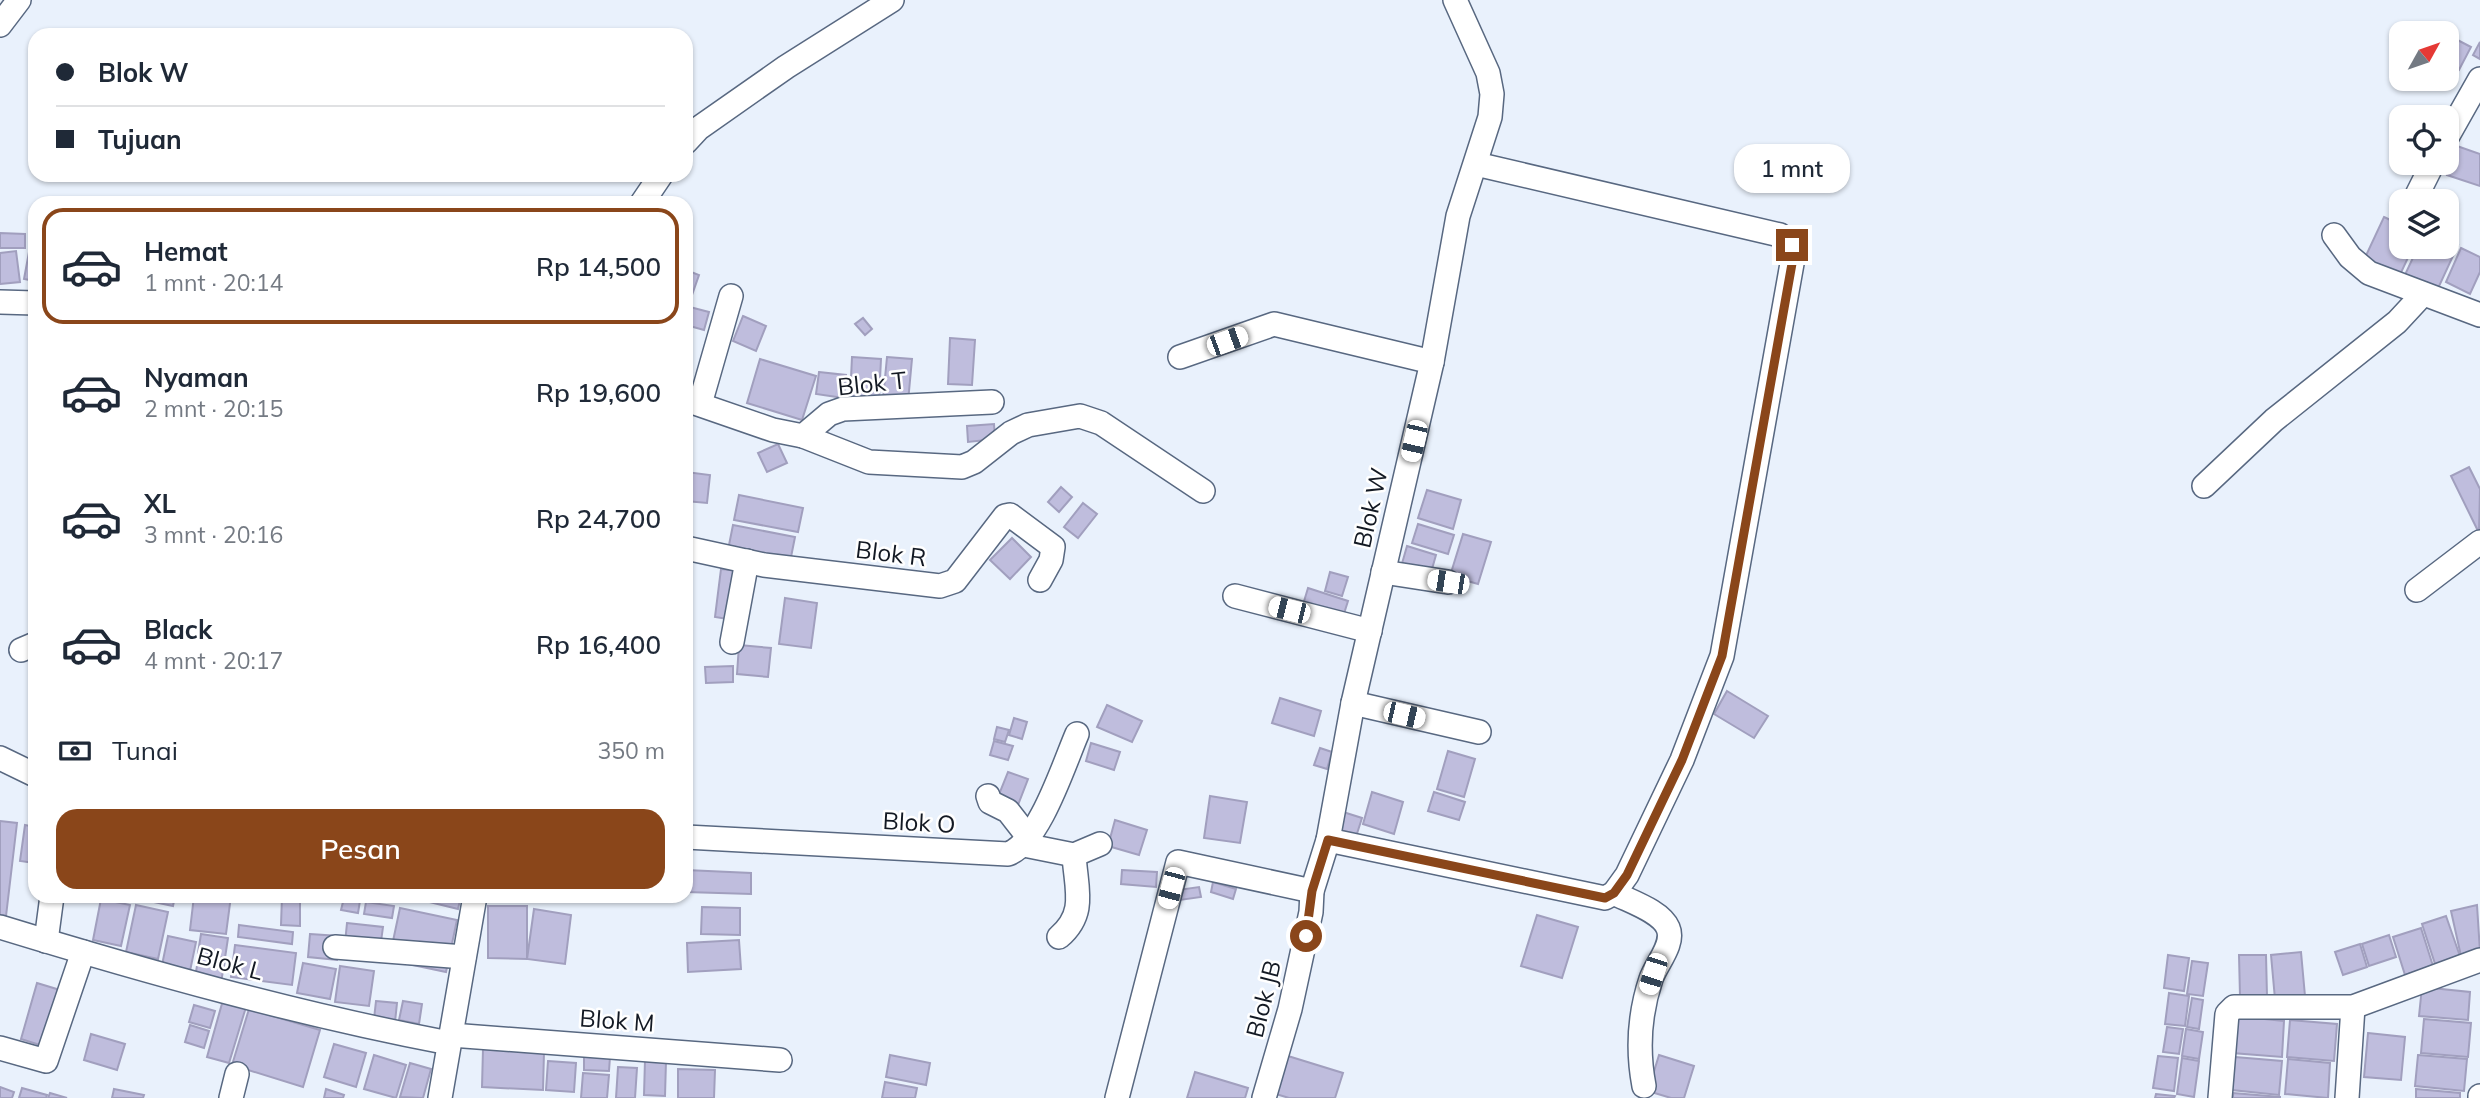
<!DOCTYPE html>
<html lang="id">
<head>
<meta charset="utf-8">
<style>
	:root { --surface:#fff; --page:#f6f6f7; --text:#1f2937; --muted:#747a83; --line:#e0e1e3; --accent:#8a461a }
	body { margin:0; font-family:Mulish,sans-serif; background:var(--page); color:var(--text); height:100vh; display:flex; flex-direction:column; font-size:26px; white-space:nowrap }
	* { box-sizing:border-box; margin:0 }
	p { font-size:23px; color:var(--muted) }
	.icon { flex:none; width:38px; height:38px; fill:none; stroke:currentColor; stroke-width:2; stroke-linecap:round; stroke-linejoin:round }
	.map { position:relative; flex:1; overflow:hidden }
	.sheet { position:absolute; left:28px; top:196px; width:665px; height:707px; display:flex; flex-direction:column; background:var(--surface); border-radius:21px; box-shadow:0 2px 5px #0004 }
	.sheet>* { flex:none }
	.banner { position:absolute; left:28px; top:28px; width:665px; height:154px; border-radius:21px; box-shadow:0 2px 5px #0004; display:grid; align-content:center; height:154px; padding:0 28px; background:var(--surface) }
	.needle { width:46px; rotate:50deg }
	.buttons { position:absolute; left:2389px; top:21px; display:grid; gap:14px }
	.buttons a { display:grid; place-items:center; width:70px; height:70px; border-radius:14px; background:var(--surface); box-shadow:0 2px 5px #0004; font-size:35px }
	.end { position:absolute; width:32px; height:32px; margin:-16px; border:9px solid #8a461a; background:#fff; box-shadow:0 0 0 4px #fff }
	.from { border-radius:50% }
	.bubble { position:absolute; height:49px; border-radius:21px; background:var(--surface); box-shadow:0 2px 5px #0004; font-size:23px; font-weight:600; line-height:49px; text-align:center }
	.car { position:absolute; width:21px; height:42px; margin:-21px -10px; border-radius:9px; box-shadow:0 0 5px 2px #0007; background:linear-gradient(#fff 24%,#345 0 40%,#fff 0 76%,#345 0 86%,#fff 0) }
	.banner b { display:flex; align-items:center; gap:24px; height:66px; font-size:26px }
	.banner b+b { border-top:2px solid var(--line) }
	.banner i { width:18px; height:18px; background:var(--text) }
	ul { padding:12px 0 0; list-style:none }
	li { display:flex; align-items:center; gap:21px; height:116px; margin:0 14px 10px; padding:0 14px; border:4px solid transparent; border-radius:21px }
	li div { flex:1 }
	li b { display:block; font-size:26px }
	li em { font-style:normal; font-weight:600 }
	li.on { border-color:var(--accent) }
	li>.icon { width:63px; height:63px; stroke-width:1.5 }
	.pay { display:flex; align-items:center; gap:18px; height:77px; padding:0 28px; font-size:26px }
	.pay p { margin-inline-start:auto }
	.action { display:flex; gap:14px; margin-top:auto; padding:14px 28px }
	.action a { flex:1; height:80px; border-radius:21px; background:var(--accent); color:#fff; font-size:28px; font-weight:600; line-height:80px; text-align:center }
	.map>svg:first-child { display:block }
</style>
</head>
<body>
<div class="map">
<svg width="2480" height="1098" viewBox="0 0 2480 1098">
	<rect width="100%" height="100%" fill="#e9f1fc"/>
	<g fill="#bfbddd" stroke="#a19fbe" stroke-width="2">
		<path d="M2446 34 2471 47 2459 70 2446 63Z"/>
		<path d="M2480 42V59L2473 55Z"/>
		<path d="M2457 146 2480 154V186L2447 175Z"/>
		<path d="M2384 217 2401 225V247H2413L2398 279 2363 262Z"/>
		<path d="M0 233 25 234V248H0Z"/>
		<path d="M2446 240 2458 245 2435 295 2403 279 2418 247H2446Z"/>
		<path d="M2461 248 2480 257V272L2470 294 2446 282Z"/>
		<path d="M16 251 20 282 0 284V253Z"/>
		<path d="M29 252 35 253V281L24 279Z"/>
		<path d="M686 270 699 275 692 295 686 293Z"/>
		<path d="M686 306 709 312 704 330 686 325Z"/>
		<path d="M743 316 766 326 756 351 733 341Z"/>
		<path d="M863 318 872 329 865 335 855 324Z"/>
		<path d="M950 338 975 340 972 385 948 384Z"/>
		<path d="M852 357 881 359 879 400 850 399Z"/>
		<path d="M887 357 912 359 908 402 883 399Z"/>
		<path d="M760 359 816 376 802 420 747 403Z"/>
		<path d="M819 372 846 375 844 398 816 394Z"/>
		<path d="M994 424 995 439 968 442 967 426Z"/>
		<path d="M778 444 787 463 767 472 758 453Z"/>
		<path d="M2469 467 2480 489 2479 533 2451 476Z"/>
		<path d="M686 472 710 475 707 503 686 501Z"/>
		<path d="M1061 487 1072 497 1059 512 1048 502Z"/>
		<path d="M1427 490 1461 500 1453 529 1418 518Z"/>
		<path d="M739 495 803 508 798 532 734 520Z"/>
		<path d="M1083 503 1097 514 1078 538 1064 527Z"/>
		<path d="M1418 524 1454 535 1448 554 1412 543Z"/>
		<path d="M733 525 795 537 790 562 728 550Z"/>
		<path d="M1463 534 1491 542 1478 584 1450 576Z"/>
		<path d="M1012 538 1031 557 1010 579 990 560Z"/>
		<path d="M1407 546 1436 555 1430 576 1401 567Z"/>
		<path d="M721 569 739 571 734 620 715 617Z"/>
		<path d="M1330 572 1348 577 1342 596 1325 591Z"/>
		<path d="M1308 588 1348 601 1342 620 1302 608Z"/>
		<path d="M785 598 817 603 811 648 779 644Z"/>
		<path d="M739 645 771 648 768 677 737 674Z"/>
		<path d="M733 666V682L706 683 705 667Z"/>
		<path d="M1727 691 1768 716 1754 738 1714 714Z"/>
		<path d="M1280 698 1321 711 1314 736 1272 723Z"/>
		<path d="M1107 705 1142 721 1132 742 1097 727Z"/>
		<path d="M1014 718 1027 722 1022 739 1009 735Z"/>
		<path d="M997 727 1009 730 1005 742 994 739Z"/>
		<path d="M994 741 1013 746 1008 760 990 755Z"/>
		<path d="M1091 743 1120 752 1114 770 1086 761Z"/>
		<path d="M1320 748 1332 752 1327 769 1314 765Z"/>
		<path d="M1448 751 1475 759 1464 797 1437 789Z"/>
		<path d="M1008 772 1028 779 1018 805 998 797Z"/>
		<path d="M1372 792 1403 802 1394 834 1363 824Z"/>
		<path d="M1434 792 1465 802 1459 820 1428 811Z"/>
		<path d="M1210 796 1247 802 1240 843 1204 838Z"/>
		<path d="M1340 811 1362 818 1354 843 1332 836Z"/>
		<path d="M1115 820 1147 830 1139 855 1108 846Z"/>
		<path d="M0 821 17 823 6 916 0 915Z"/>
		<path d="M25 825 35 827V863L20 861Z"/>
		<path d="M686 870 751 873V894L686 892Z"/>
		<path d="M1122 870 1157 872 1156 887 1121 884Z"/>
		<path d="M1213 882 1236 889 1233 899 1211 892Z"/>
		<path d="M1199 887 1201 897 1180 900 1178 890Z"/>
		<path d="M150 896H175L173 906 149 901Z"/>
		<path d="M194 896H231L226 934 190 930Z"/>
		<path d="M282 896H300V926L281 925Z"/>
		<path d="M347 896H386V898Z"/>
		<path d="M405 896H461L458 909Z"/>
		<path d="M512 896H557V900Z"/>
		<path d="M344 898 360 901 358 913 341 910Z"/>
		<path d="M101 899 130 905 121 946 93 940Z"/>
		<path d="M366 902 394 906 392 918 364 914Z"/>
		<path d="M136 905 168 912 158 959 126 952Z"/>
		<path d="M2477 905 2480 952 2461 956 2451 911Z"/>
		<path d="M488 906H527V959L488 958Z"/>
		<path d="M702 907 740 908V935L701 934Z"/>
		<path d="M400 908 457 920 446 972 389 960Z"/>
		<path d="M534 909 571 915 565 964 527 959Z"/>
		<path d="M1537 915 1578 927 1562 978 1521 966Z"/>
		<path d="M2446 916 2462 962 2437 970 2422 924Z"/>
		<path d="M347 923 383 927 379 956 344 953Z"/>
		<path d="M239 925 293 932 292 944 238 937Z"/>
		<path d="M2421 928 2433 966 2405 975 2393 937Z"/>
		<path d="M201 934 228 938 225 958 198 953Z"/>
		<path d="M310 934 339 936 337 960 308 957Z"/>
		<path d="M2389 935 2396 957 2369 966 2362 944Z"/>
		<path d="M168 936 196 942 190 971 162 965Z"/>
		<path d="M739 940 741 969 688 972 687 943Z"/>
		<path d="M2360 944 2367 967 2343 975 2335 952Z"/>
		<path d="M235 945 296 953 292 985 231 977Z"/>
		<path d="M2301 952 2305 996 2275 999 2271 955Z"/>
		<path d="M199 955 225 960 221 982 195 977Z"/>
		<path d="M2168 955 2189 958 2184 991 2164 988Z"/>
		<path d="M2239 955H2266L2267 996H2240Z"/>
		<path d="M2192 961 2208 963 2203 996 2187 994Z"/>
		<path d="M303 963 336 969 330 999 297 993Z"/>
		<path d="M340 966 374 971 369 1006 335 1002Z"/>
		<path d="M37 983 60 990 43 1046 21 1039Z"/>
		<path d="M2422 987 2470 992 2468 1020 2419 1016Z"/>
		<path d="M2169 993 2189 996 2185 1026 2165 1024Z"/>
		<path d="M2192 998 2203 1000 2199 1029 2187 1027Z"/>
		<path d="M223 1000 246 1007 229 1063 207 1057Z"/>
		<path d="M376 1001 397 1003 395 1022 374 1019Z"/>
		<path d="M403 1001 422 1004 419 1024 399 1020Z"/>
		<path d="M194 1005 215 1011 210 1028 189 1022Z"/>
		<path d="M249 1009 320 1030 303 1087 232 1065Z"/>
		<path d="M2235 1016 2284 1021 2282 1057 2232 1053Z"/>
		<path d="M2424 1019 2471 1023 2468 1057 2421 1053Z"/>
		<path d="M2290 1020 2337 1024 2334 1061 2287 1057Z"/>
		<path d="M190 1025 209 1031 204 1048 185 1042Z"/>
		<path d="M2167 1027 2183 1029 2179 1054 2163 1052Z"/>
		<path d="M2186 1029 2203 1032 2199 1059 2182 1056Z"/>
		<path d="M2368 1033 2405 1037 2401 1080 2364 1077Z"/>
		<path d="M91 1034 125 1044 117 1070 84 1060Z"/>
		<path d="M334 1044 366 1053 356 1087 324 1077Z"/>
		<path d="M483 1049 544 1052 543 1090 482 1087Z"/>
		<path d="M374 1055 406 1065 396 1098 364 1089Z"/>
		<path d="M890 1055 930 1063 926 1085 886 1077Z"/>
		<path d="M1659 1055 1694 1066 1684 1098H1671L1648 1091Z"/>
		<path d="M2418 1055 2467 1059 2464 1091 2415 1086Z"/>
		<path d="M584 1056 610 1057 609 1071 584 1070Z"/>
		<path d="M1288 1056 1343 1073 1335 1098H1289L1276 1094Z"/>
		<path d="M2158 1056 2178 1058 2174 1091 2153 1088Z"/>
		<path d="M2235 1057 2282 1061 2279 1095 2232 1090Z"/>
		<path d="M2182 1058 2199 1061 2194 1097 2177 1094Z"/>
		<path d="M2288 1059 2330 1063 2328 1098 2285 1094Z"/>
		<path d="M645 1060 666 1061 665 1096 644 1095Z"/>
		<path d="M548 1061 576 1063 574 1092 546 1090Z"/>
		<path d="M410 1063 431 1069 423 1098 400 1097Z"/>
		<path d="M618 1067 637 1068 635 1098H616Z"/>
		<path d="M678 1069 715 1070 714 1098H678Z"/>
		<path d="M1195 1072 1248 1088 1245 1098H1187Z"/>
		<path d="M583 1073 609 1075 607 1098H581Z"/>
		<path d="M885 1082 917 1088 915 1098H882Z"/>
		<path d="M0 1087 14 1092 12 1098H0Z"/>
		<path d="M22 1088 47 1095 46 1098H19Z"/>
		<path d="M114 1089 144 1095 143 1098H112Z"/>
		<path d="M326 1089 344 1095 343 1098H324Z"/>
		<path d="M2416 1089 2460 1093V1098H2416Z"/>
		<path d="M50 1093 67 1098H48Z"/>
		<path d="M2233 1093 2280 1097V1098H2233Z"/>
		<path d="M2156 1094 2175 1096 2174 1098H2155Z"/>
	</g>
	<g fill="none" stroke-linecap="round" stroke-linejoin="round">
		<g stroke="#586881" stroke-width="26">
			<g id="minor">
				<path d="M0 25 19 0"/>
				<path d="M2446 139 2480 79"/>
				<path d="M686 142 699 128 786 67 892 0"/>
				<path d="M2414 201 2433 163"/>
				<path d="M642 203 661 175"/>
				<path d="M2334 235 2350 257 2369 273 2480 315"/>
				<path d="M0 302 35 303"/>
				<path d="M1180 357 1274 324 1432 362"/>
				<path d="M686 400 773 430 803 436 829 414 843 409 992 402"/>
				<path d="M700 404 731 296"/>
				<path d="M803 436 869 462 962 467 974 462 1011 433 1028 425 1080 416 1101 423 1203 491"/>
				<path d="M2204 486 2274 420 2397 322 2423 294"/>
				<path d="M686 548 764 565 940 586 955 581 1005 516 1010 515 1053 547 1051 560 1040 580"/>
				<path d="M1383 572 1448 582"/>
				<path d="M2417 590 2480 542"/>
				<path d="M1235 596 1370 631"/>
				<path d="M732 642 747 561"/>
				<path d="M21 650 35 644"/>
				<path d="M1353 703 1479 732"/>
				<path d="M0 758 35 775"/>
				<path d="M988 796 990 802 1008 811 1029 838"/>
				<path d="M686 837 1008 854C1039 843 1064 764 1077 734"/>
				<path d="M1328 840 1605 898 1614 893 1627 875 1682 760 1722 656 1793 258 1792 245 1780 235 1476 164"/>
				<path d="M1024 845 1074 855 1100 844"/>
				<path d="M1614 893C1629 901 1661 911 1668 928 1675 944 1656 964 1651 979 1639 1015 1637 1049 1644 1086"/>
				<path d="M0 927C147 972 297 1014 449 1043"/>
				<path d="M1059 937C1087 913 1076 889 1074 855"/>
				<path d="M46 941 52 896"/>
				<path d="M335 947 464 957"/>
				<path d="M451 1035 780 1060"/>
				<path d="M0 1048 46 1061 83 952"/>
				<path d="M231 1098 237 1074"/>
				<path d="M440 1098 475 896"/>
				<path d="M1117 1098 1178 862 1312 891"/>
				<path d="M1264 1098 1290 1009 1311 912 1312 891 1328 840 1353 703 1432 362 1458 216 1490 117 1492 94 1488 73 1455 0"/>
				<path d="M2220 1098 2227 1014 2234 1007H2353L2480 960"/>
				<path d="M2347 1098 2353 1007"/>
				<path d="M2480 1098V1096"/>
			</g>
		</g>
		<use href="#minor" stroke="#fff" stroke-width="23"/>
	</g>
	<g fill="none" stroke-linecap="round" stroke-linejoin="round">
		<path stroke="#8a461a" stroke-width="9" d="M1306 936 1312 891 1328 840 1605 898 1614 893 1627 875 1682 760 1722 656 1793 258 1792 245"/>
	</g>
	<g text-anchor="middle" stroke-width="5" stroke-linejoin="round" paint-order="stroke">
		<g font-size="24" fill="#131923" stroke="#fff">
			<text transform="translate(872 384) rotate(-6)" y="8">Blok T</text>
			<text transform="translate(1371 508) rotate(-77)" y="8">Blok W</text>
			<text transform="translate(891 554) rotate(7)" y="8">Blok R</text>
			<text transform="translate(919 823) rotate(3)" y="8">Blok O</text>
			<text transform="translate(230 964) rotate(15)" y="8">Blok L</text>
			<text transform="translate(1264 999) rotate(-76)" y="8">Blok JB</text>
			<text transform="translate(617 1021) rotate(4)" y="8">Blok M</text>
		</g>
	</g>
</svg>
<div class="buttons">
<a><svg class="needle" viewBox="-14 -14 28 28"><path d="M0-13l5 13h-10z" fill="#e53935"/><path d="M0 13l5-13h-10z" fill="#747a83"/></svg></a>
<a><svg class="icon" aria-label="locate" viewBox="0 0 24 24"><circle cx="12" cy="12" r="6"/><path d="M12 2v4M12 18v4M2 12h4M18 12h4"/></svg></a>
<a><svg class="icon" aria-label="layers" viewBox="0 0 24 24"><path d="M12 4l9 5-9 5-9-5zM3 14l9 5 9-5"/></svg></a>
</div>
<i class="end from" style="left:1306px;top:936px"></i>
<i class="end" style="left:1792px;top:245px"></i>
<div class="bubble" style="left:1734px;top:144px;width:116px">1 mnt</div>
<i class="car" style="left:1227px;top:341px;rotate:70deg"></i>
<i class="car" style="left:1414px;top:441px;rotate:193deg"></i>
<i class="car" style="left:1448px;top:582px;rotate:279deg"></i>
<i class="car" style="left:1289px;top:610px;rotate:284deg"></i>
<i class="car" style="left:1404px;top:715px;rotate:103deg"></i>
<i class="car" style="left:1171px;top:888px;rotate:195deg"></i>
<i class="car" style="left:1653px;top:974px;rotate:198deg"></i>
<div class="banner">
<b><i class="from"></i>Blok W</b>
<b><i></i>Tujuan</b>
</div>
<section class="sheet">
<ul>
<li class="on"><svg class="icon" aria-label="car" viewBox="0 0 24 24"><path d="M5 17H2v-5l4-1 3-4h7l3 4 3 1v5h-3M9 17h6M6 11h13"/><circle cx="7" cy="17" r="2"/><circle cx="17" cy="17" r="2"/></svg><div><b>Hemat</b><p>1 mnt · 20:14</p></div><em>Rp 14,500</em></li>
<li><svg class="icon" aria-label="car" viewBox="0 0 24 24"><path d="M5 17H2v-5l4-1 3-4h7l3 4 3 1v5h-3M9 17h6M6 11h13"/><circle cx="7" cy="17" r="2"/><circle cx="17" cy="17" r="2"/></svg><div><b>Nyaman</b><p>2 mnt · 20:15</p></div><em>Rp 19,600</em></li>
<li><svg class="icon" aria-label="car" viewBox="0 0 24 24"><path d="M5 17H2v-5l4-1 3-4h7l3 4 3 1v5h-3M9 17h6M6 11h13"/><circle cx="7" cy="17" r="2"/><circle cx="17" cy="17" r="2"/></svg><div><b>XL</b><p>3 mnt · 20:16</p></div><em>Rp 24,700</em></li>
<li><svg class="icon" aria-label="car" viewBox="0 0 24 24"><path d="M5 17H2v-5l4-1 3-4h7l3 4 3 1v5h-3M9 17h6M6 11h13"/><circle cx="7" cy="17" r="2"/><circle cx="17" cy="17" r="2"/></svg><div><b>Black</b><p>4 mnt · 20:17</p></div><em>Rp 16,400</em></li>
</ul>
<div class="pay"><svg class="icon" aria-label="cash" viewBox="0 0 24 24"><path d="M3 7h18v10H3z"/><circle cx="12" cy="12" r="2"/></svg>Tunai<p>350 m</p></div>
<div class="action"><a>Pesan</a></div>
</section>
</div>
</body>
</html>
